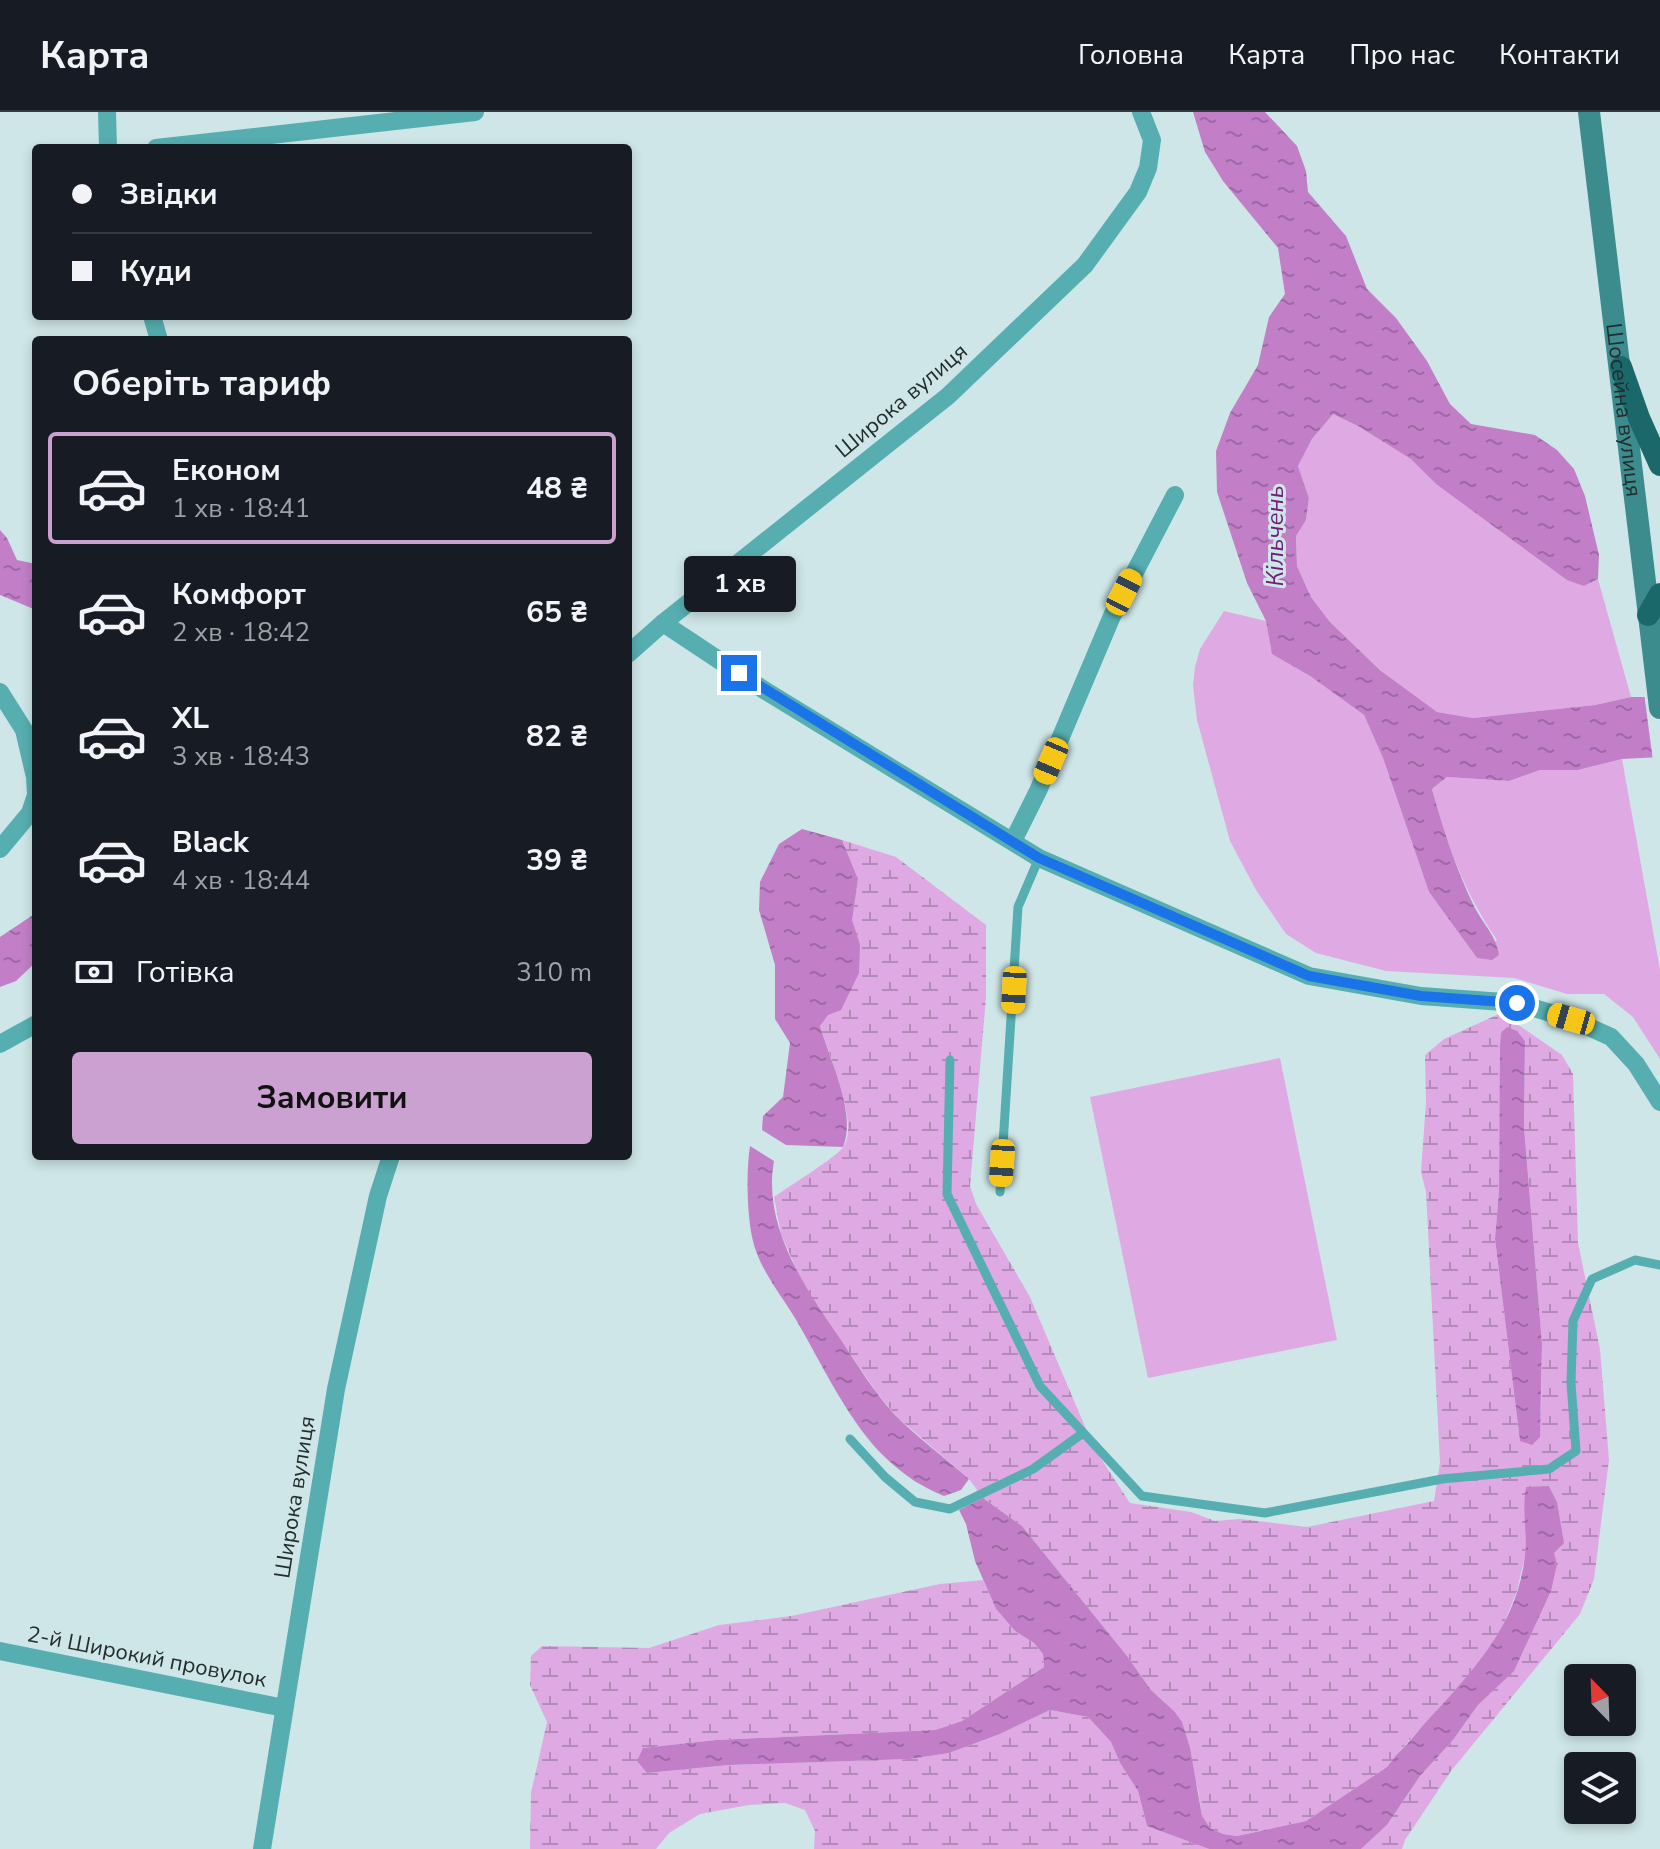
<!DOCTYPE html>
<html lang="uk">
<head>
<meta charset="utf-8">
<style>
	:root { --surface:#171b24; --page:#20242c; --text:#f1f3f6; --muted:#9ea1a6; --line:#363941; --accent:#caa1d1 }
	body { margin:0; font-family:"Nunito Sans",sans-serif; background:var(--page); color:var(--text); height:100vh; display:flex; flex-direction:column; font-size:30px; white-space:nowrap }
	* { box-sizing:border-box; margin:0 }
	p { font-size:26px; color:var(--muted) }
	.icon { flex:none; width:44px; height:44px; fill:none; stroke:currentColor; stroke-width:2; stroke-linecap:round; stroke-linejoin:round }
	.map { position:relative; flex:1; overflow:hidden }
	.panel { position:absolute; left:32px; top:224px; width:600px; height:824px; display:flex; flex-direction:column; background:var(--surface); border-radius:8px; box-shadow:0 4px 12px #0003 }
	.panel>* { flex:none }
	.banner { position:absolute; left:32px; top:32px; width:600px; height:176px; border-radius:8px; box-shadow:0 4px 12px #0003; display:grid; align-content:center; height:176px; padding:0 40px; background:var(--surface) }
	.needle { width:52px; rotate:337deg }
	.tools { position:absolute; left:1564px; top:1552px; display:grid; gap:16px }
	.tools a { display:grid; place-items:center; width:72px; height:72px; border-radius:8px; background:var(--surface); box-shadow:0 4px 12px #0003; font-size:40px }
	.end { position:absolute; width:36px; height:36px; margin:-18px; border:10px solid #1a73e8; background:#fff; box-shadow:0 0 0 4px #fff }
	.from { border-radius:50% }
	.bubble { position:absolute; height:56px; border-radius:8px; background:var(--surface); box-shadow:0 4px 12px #0003; font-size:26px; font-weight:700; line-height:56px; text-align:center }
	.car { position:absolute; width:24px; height:48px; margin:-24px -12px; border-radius:10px; box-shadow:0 0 6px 2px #0007; background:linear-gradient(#f5c518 24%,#345 0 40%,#f5c518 0 76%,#345 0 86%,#f5c518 0) }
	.banner b { display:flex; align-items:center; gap:28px; height:76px; font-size:30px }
	.banner b+b { border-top:2px solid var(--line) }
	.banner i { width:20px; height:20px; background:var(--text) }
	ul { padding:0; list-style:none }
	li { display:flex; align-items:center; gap:24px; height:112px; margin:0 16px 12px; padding:0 24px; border:4px solid transparent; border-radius:8px }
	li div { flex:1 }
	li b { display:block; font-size:30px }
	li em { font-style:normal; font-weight:700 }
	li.current { border-color:var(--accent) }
	li>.icon { width:72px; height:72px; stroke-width:1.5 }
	h2 { padding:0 40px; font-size:36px; line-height:96px }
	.pay { display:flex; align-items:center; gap:20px; height:88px; padding:0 40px; font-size:30px }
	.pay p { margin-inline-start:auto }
	.action { display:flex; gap:16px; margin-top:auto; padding:16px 40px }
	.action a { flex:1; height:92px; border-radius:8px; background:var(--accent); color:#111; font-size:32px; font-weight:700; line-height:92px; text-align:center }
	header { display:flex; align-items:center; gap:48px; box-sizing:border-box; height:112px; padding:0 40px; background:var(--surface); border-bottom:2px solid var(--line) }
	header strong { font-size:38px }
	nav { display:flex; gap:44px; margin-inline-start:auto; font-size:28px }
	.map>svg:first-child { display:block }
</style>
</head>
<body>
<header>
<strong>Карта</strong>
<nav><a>Головна</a><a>Карта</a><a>Про нас</a><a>Контакти</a></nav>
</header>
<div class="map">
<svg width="1660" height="1737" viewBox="0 0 1660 1737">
	<defs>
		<pattern id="wetland-marsh" width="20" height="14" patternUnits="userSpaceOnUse" patternTransform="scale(2)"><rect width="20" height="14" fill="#dfaae3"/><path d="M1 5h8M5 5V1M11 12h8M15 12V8" fill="none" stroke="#b48bb8"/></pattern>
		<pattern id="water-ripples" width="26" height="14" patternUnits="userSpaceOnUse" patternTransform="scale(2)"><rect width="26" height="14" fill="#c27fc8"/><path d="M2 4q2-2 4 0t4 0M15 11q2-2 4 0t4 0" fill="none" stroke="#9d68a3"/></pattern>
	</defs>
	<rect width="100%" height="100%" fill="#cee6e7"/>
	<g fill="#dfaae3">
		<path d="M1333 301 1358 314 1412 347 1436 372 1584 474 1598 467 1631 585 1595 593 1473 606 1437 600 1416 586 1381 559 1330 510 1311 485 1297 454 1296 423 1306 408 1309 386 1298 354 1312 327Z"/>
		<path d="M1224 499 1266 509 1273 542 1310 564 1364 603 1383 646 1429 780 1477 846 1497 828C1465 782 1446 731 1432 677L1447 665 1509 669 1540 658H1578L1622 647 1660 858V947L1633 905 1604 882H1567L1514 866 1386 859 1316 841 1286 822 1256 778 1230 729 1197 608 1193 573 1195 555 1200 537Z"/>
		<path d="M1280 946 1337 1228 1148 1266 1090 985Z"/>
	</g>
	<g fill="url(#wetland-marsh)" fill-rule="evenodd">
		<path d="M842 728 896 745 986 813V885L970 1074 976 1092 1030 1185 1094 1336 1130 1391 1191 1400 1215 1409 1240 1407 1307 1415 1434 1389 1440 1351 1426 1080 1421 1060 1426 990 1425 943 1444 927 1501 901 1562 943 1573 962 1578 1131 1600 1237 1609 1348 1594 1467 1580 1502 1451 1659 1405 1728 1402 1737H1361L1387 1713 1420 1664 1453 1628 1478 1593 1514 1558 1551 1479 1557 1390 1549 1374 1525 1418V1444L1517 1479 1502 1516 1477 1554 1397 1642 1387 1655 1306 1709 1237 1724 1223 1722 1210 1716 1202 1705 1198 1677 1174 1599 1151 1578 1127 1544 1022 1414 983 1386 969 1367 897 1305 877 1281 805 1177 781 1122 774 1085C788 1075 837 1045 844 1034 859 1011 828 940 820 914L860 832 851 808 858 767ZM1501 922 1525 929 1524 1015 1542 1232 1541 1300 1520 1329 1495 1127 1499 1078Z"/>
		<path d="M983 1468 996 1497 1015 1519 1034 1531 1043 1542 1044 1555 962 1609 935 1618 716 1628 644 1636 638 1649 647 1661 729 1653 910 1647 949 1641 1000 1622 1050 1598 1088 1605 1111 1630 1120 1651 1138 1679 1147 1714 1209 1737H814L815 1719 805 1698 785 1691 749 1693 700 1702 669 1721 656 1737H530L531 1681 547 1610 530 1573 531 1544 542 1534 649 1536 719 1513 791 1504 940 1472Z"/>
	</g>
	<g fill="url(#water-ripples)">
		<path d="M1193 0H1265L1297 34 1306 59 1308 80 1346 124 1367 177 1396 206 1427 249 1450 292 1471 312 1535 323 1557 338 1574 357 1585 384 1599 443 1598 467 1584 474 1567 468 1436 372 1411 347 1358 314 1333 302 1312 327 1298 354 1309 386 1306 408 1296 424 1297 454 1311 485 1330 510 1381 559 1437 600 1473 606 1595 593 1631 585H1660V645L1622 647 1578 658H1540L1509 669 1447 665 1432 677C1443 717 1456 757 1474 794 1483 812 1496 823 1499 843L1492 848 1477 846 1429 780 1383 646 1364 603 1310 564 1272 542 1266 509 1247 471 1217 380 1216 339 1230 301 1258 253 1269 205 1285 182 1278 136 1223 69 1205 40Z"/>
		<path d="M0 418 7 426 17 448 36 452V498L0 483Z"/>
		<path d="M802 717 842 728 858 767 852 808 860 832 859 861 841 898 828 903 820 914C830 948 857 1002 843 1035L786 1033 762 1018 763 1004 783 985 790 931 775 907V853L759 798 760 770 779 732Z"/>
		<path d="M36 801V850L16 869 0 875V825Z"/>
		<path d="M1507 915 1517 919 1525 929 1524 1015 1542 1232 1540 1325 1532 1333 1520 1329 1495 1127 1499 1078 1500 934 1501 921Z"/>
		<path d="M750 1034 774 1049C762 1115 806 1177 841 1228 858 1254 874 1280 895 1303 918 1326 945 1346 969 1367L961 1378 944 1384C922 1375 905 1364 888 1348 850 1314 821 1250 795 1206 779 1180 758 1155 752 1125 747 1099 746 1060 750 1034Z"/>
		<path d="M1549 1374 1557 1390 1564 1431 1554 1441 1557 1452 1551 1479 1514 1559 1478 1593 1453 1628 1420 1664 1387 1713 1361 1737H1209L1147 1714 1138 1679 1120 1651 1111 1630 1088 1605 1050 1598 1000 1622 949 1641 910 1647 729 1653 647 1661 637 1649 643 1636 716 1628 935 1618 962 1609 1044 1555 1043 1542 1034 1531 1015 1519 996 1497 975 1449 966 1412 959 1398 983 1386 1022 1414 1127 1544 1151 1578 1174 1599 1182 1610 1190 1636 1202 1704 1210 1716 1223 1722 1237 1724 1306 1709 1387 1655 1397 1642C1408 1632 1416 1621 1426 1610 1471 1561 1518 1513 1525 1443 1527 1420 1522 1398 1526 1375Z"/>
	</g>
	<path fill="#cee6e7" d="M1644 581H1660V649H1653Z"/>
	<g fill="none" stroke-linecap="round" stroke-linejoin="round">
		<g stroke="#56aeb0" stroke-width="9">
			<path d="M950 948 947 1082 1040 1274 1142 1384 1265 1401 1442 1367 1549 1357 1576 1339 1571 1271 1573 1209 1592 1167 1635 1148 1660 1153"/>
			<path d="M1000 1080 1018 795 1039 746"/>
			<path d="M850 1327 885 1365 915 1390 950 1397 1033 1357 1083 1321"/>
		</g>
		<g stroke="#56aeb0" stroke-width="18">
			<path d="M107 0 108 36"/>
			<path d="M156 36 475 0"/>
			<path d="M152 204 159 228"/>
			<path d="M663 511 764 578 1039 746 1309 864 1421 884 1517 891 1571 907 1611 925 1636 952 1660 990"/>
			<path d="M628 542 663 511 948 284 1085 153 1138 80 1148 56 1152 28 1141 0"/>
			<path d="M0 580 24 618 35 665 36 682"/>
			<path d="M1013 729 1038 679 1112 504 1175 383"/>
			<path d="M0 737 30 701 36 683"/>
			<path d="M0 932 36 912"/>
			<path d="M0 1539 284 1596"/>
			<path d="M262 1737 336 1277 378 1084 391 1044"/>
		</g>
		<path stroke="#3c8b8d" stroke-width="22" id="s1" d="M1589 0 1660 596"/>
		<g stroke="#1a686a" stroke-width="22">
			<path d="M1621 255 1639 306 1660 353"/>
			<path d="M1648 503 1660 482"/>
		</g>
	</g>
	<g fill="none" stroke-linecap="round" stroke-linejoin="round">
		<path stroke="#1a73e8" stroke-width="10" d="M739 561 1039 746 1309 864 1421 884 1517 891"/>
	</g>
	<g text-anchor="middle" stroke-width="6" stroke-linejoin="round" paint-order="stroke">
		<g font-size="22" fill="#232d2d" stroke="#cee6e7">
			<text transform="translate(901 288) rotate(-40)" y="8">Широка вулиця</text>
			<text dy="8" stroke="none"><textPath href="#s1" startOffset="300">Шосейна вулиця</textPath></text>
			<text transform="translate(294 1385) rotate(-81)" y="8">Широка вулиця</text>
			<text transform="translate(147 1544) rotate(11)" y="8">2-й Широкий провулок</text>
		</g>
		<g font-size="24" font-style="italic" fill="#711f78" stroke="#cee6e7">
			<text transform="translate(1275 424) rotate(-90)" y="8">Кільчень</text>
		</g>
	</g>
</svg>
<div class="tools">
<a><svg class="needle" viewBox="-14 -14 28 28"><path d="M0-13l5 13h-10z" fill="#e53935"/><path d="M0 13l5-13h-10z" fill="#9ea1a6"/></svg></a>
<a><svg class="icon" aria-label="layers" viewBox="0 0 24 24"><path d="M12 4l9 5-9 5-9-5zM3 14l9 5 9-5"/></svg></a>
</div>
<i class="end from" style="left:1517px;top:891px"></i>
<i class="end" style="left:739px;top:561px"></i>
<div class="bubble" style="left:684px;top:444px;width:112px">1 хв</div>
<i class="car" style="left:1124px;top:480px;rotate:27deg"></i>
<i class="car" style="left:1051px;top:649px;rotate:203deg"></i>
<i class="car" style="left:1014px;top:878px;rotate:183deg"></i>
<i class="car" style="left:1571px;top:907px;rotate:286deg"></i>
<i class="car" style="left:1002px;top:1051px;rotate:184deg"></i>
<div class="banner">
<b><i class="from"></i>Звідки</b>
<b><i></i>Куди</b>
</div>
<section class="panel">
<h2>Оберіть тариф</h2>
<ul>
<li class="current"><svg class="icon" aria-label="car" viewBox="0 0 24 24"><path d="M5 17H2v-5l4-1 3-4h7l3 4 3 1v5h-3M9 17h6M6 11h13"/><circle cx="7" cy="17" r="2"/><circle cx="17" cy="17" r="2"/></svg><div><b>Економ</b><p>1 хв · 18:41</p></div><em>48 ₴</em></li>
<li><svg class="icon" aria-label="car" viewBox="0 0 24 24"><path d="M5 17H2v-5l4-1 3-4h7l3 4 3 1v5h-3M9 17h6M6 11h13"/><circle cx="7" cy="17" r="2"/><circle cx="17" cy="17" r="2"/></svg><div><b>Комфорт</b><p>2 хв · 18:42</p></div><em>65 ₴</em></li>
<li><svg class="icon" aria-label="car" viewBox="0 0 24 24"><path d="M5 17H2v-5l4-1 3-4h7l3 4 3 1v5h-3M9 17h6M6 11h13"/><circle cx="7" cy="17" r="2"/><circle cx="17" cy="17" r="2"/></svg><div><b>XL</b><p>3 хв · 18:43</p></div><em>82 ₴</em></li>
<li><svg class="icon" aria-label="car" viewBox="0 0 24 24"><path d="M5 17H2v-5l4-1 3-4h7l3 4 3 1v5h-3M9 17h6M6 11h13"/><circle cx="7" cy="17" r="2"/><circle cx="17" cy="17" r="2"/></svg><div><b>Black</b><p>4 хв · 18:44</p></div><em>39 ₴</em></li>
</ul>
<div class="pay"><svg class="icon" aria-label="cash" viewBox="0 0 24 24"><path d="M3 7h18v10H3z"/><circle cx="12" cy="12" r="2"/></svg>Готівка<p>310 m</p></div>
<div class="action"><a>Замовити</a></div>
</section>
</div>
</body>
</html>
